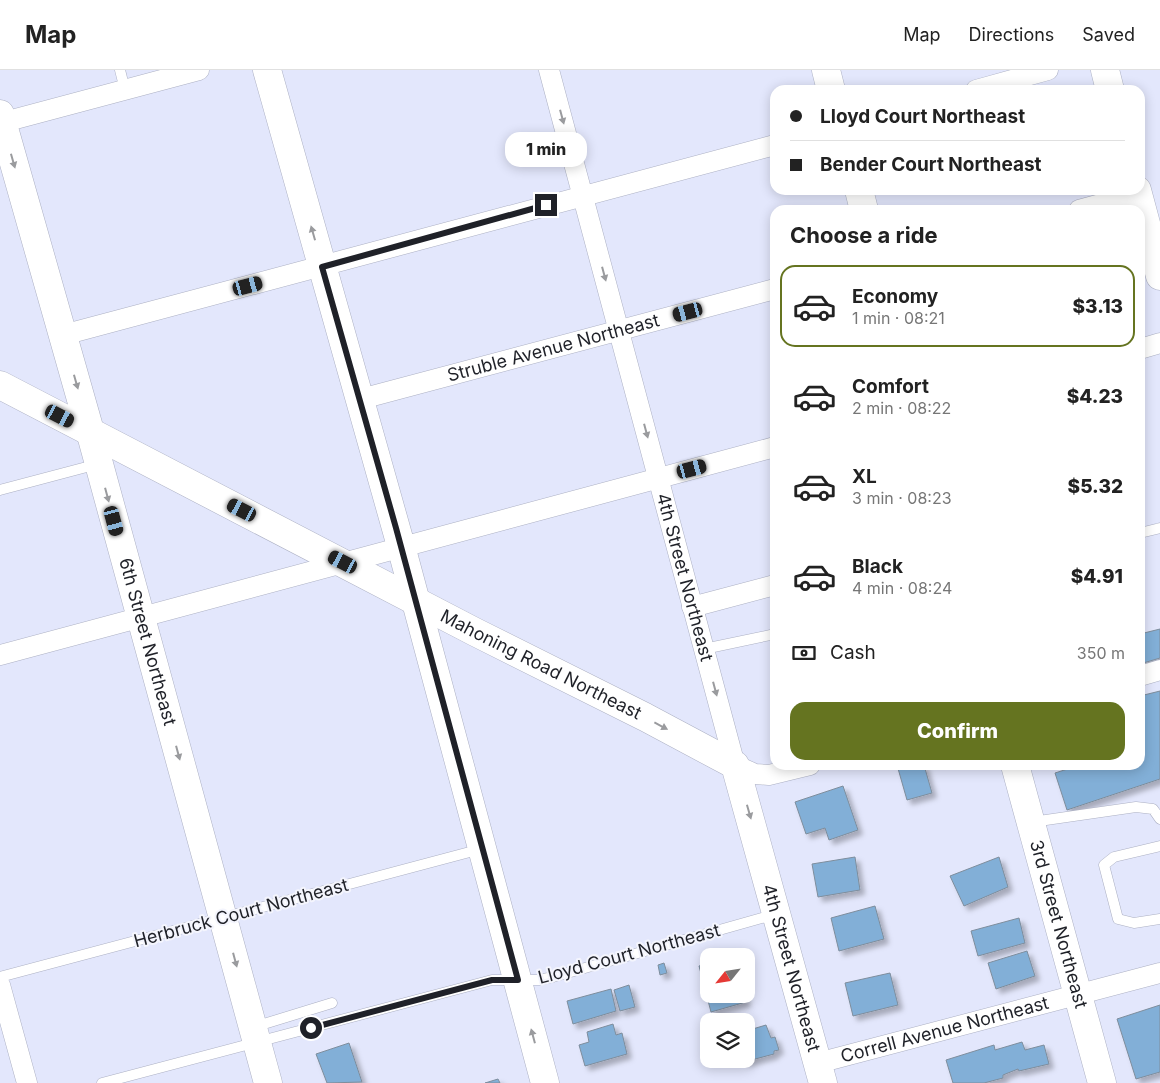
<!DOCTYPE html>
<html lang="en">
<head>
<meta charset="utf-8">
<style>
	:root { --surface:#fff; --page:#f6f6f6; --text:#222; --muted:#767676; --line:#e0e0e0; --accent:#657420 }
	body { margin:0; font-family:Inter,sans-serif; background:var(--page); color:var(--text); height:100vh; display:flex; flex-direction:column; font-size:19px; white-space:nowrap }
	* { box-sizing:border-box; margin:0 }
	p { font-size:16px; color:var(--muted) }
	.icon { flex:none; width:28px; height:28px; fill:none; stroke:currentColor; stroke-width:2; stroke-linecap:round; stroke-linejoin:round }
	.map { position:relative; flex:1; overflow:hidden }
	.sheet { position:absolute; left:770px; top:135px; width:375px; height:565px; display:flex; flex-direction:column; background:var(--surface); border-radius:15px; box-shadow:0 2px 12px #0003 }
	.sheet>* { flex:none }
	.guide { position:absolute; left:770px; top:15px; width:375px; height:110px; border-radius:15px; box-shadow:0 2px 12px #0003; display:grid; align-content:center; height:110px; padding:0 20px; background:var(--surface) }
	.needle { width:32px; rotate:240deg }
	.controls { position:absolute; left:700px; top:878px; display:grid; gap:10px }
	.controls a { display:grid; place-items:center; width:55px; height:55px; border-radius:10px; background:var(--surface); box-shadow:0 2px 12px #0003; font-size:25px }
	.end { position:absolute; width:22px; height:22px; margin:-11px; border:6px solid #1f2128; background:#fff; box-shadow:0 0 0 2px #fff }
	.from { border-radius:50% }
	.bubble { position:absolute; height:35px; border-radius:15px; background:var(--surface); box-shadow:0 2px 12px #0003; font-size:16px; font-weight:800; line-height:35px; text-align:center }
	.car { position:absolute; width:15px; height:30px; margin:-15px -8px; border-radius:6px; box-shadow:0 0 4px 1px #0007; background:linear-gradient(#222 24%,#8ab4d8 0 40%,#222 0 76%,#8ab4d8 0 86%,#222 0) }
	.guide b { display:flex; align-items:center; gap:18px; height:48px; font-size:19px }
	.guide b+b { border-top:1px solid var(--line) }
	.guide i { width:12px; height:12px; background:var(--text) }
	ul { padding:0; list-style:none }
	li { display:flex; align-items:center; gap:15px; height:82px; margin:0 10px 8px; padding:0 10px; border:2px solid transparent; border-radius:15px }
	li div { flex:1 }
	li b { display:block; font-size:19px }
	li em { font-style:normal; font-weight:800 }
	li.selected { border-color:var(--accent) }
	li>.icon { width:45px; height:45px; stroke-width:1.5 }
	h2 { padding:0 20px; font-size:22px; line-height:60px }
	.pay { display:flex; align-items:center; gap:12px; height:55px; padding:0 20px; font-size:19px }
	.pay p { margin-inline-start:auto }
	.cta { display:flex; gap:10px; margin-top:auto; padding:10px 20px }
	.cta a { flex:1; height:58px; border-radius:15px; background:var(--accent); color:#fff; font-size:20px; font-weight:800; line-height:58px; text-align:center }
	header { display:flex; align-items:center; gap:30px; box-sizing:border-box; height:70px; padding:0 25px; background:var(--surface); border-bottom:1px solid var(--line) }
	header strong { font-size:24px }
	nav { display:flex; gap:28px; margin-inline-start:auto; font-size:18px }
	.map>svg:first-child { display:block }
</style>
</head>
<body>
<header>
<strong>Map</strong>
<nav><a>Map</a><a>Directions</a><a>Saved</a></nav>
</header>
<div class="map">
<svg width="1160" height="1013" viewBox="0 0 1160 1013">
	<defs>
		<filter id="shadow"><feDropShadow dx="4.5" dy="4.5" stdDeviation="2.5" flood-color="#0004"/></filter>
	</defs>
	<rect width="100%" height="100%" fill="#e3e7fc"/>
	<g fill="#82afd7" stroke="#7e8d9c" filter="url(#shadow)">
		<path d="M1160 559V588L1140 594V564Z"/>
		<path d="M1160 621V709L1067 740 1055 703 1080 695H1140V626Z"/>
		<path d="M897 695H924L932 723 907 730Z"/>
		<path d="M843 716 858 760 829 770 825 758 806 764 795 732Z"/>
		<path d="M855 787 860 820 818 827 812 794Z"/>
		<path d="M999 787 1008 817 964 836 950 806Z"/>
		<path d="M875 836 884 869 839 881 831 848Z"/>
		<path d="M1019 848 1025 873 978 886 971 861Z"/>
		<path d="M1027 881 1035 906 996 919 988 893Z"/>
		<path d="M664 893 667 903 660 905 658 895Z"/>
		<path d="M709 893V924H744L746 932 711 942 699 896Z"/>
		<path d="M890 903 898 935 853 946 845 913Z"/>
		<path d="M629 915 635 937 620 941 614 920Z"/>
		<path d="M611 919 616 941 573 954 567 931Z"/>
		<path d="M1160 935V1002L1136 1009 1117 949Z"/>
		<path d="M613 954 616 965 622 963 627 984 585 996 579 975 589 972 587 962Z"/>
		<path d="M766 955 771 968 775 967 779 980 774 981V984L744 992 743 989H746V961Z"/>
		<path d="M1022 972 1025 980 1044 975 1049 994 1019 1001 1018 999 1003 1005V1008L984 1013H953L946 990 994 975 995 980Z"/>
		<path d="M349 973 362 1012 327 1013 316 984Z"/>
		<path d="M498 1009 500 1013H485Z"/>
	</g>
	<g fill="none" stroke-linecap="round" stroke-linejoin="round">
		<g stroke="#acb0c3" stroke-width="11">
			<g id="lane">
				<path d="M120 0 125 20"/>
				<path d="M0 420 98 394"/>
				<path d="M1140 463 1160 458"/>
				<path d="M704 579 775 564"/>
				<path d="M1032 752 1136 737 1153 739 1160 749"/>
				<path d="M1160 776 1114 787 1104 795 1118 849 1134 853 1160 849"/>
				<path d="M0 907 481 779"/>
				<path d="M254 957 332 933"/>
				<path d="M102 1013 492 910H539L553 907 776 844"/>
			</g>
		</g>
		<g stroke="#acb0c3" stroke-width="21">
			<g id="street">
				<path id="s1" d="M549 0 735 695 755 704 769 705 810 695"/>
				<path d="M976 20 1048 0"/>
				<path d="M0 53 199 0"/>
				<path d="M1079 140 1138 124"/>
				<path d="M63 265 775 75"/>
				<path d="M1140 279 1160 273"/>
				<path id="s2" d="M361 329 775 219"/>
				<path d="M692 537 775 515"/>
				<path d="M0 585 775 377"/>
				<path d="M1140 606 1160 600"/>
				<path d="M0 915 27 1013"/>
				<path id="s3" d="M818 993 1160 903"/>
			</g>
		</g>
		<g stroke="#acb0c3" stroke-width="29">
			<g id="secondary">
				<path d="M267 0 401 476 545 1013"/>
				<path d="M826 0 831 20"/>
				<path d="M1105 0 1110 20"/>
				<path id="s4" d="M0 44 90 361 268 1013"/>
				<path d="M859 120 864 140"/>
				<path d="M1137 120 1160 206"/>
				<path id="s5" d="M0 315 475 562 645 647 735 695 823 1013"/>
				<path id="s6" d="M1015 695 1102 1013"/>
			</g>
		</g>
		<use href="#lane" stroke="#fff" stroke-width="10"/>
		<use href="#street" stroke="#fff" stroke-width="20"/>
		<use href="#secondary" stroke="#fff" stroke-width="28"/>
	</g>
	<defs><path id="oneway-solid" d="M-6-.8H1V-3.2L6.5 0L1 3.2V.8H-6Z" transform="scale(1.25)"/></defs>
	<g fill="#9a9b9e">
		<use href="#oneway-solid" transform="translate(562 47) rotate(75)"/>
		<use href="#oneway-solid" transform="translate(13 91) rotate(74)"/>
		<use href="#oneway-solid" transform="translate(313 163) rotate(-106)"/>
		<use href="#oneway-solid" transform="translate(604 204) rotate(75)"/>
		<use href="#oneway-solid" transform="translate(76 312) rotate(74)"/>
		<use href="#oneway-solid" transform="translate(646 361) rotate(75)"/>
		<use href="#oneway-solid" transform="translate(107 425) rotate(75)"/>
		<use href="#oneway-solid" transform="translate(715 619) rotate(75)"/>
		<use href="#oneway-solid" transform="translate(661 656) rotate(28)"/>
		<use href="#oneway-solid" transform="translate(178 683) rotate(75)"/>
		<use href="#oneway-solid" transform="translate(749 742) rotate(74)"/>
		<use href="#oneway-solid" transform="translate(235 890) rotate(75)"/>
		<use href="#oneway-solid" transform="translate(533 966) rotate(-105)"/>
	</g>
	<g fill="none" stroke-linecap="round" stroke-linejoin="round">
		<path stroke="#1f2128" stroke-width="6" d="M311 958 492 910H518L396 458 322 197 546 135"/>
	</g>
	<g text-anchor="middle" stroke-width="4" stroke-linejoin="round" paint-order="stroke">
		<g font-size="18" fill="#1f2128" stroke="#f4f5fd">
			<text dy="6" stroke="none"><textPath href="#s2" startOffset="199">Struble Avenue Northeast</textPath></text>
			<text dy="6" stroke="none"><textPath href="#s1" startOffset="525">4th Street Northeast</textPath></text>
			<text dy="6" stroke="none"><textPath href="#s4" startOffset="548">6th Street Northeast</textPath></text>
			<text dy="6" stroke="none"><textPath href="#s5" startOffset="609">Mahoning Road Northeast</textPath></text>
			<text transform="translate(241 843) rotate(-15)" y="6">Herbruck Court Northeast</text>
			<text dy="6" stroke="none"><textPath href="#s6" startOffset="165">3rd Street Northeast</textPath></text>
			<text transform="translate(629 884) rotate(-15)" y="6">Lloyd Court Northeast</text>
			<text dy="6" stroke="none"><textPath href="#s5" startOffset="1038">4th Street Northeast</textPath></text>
			<text dy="6" stroke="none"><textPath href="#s3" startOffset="131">Correll Avenue Northeast</textPath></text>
		</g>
	</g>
</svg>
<div class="controls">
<a><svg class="needle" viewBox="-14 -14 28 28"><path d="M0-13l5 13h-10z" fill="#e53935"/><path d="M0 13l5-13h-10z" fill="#767676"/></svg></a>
<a><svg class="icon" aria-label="layers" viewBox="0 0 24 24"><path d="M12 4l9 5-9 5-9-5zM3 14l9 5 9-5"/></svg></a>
</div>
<i class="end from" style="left:311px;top:958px"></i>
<i class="end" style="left:546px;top:135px"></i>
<div class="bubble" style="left:505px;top:62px;width:82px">1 min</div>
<i class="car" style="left:248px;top:216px;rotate:75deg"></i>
<i class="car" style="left:688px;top:242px;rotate:255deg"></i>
<i class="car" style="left:60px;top:346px;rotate:117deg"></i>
<i class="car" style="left:692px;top:399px;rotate:75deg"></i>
<i class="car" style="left:242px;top:440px;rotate:297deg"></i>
<i class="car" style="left:114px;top:451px;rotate:165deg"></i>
<i class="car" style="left:343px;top:492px;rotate:297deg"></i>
<div class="guide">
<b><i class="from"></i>Lloyd Court Northeast</b>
<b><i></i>Bender Court Northeast</b>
</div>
<section class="sheet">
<h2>Choose a ride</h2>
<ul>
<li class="selected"><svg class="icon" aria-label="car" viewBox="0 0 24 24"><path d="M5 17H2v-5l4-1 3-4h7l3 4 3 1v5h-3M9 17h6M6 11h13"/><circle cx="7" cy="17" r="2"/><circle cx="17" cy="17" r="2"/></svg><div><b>Economy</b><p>1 min · 08:21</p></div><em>$3.13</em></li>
<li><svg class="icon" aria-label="car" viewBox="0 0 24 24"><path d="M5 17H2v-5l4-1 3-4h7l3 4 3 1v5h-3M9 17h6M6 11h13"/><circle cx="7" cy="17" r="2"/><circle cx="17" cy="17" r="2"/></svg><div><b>Comfort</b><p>2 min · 08:22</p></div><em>$4.23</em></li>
<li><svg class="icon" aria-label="car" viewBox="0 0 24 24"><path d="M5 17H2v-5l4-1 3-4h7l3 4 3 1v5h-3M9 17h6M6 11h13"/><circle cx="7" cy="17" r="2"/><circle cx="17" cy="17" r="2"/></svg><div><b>XL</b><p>3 min · 08:23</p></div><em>$5.32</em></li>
<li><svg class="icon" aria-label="car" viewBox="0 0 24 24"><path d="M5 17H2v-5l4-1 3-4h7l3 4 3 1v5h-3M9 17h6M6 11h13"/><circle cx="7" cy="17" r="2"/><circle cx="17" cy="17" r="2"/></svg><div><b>Black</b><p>4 min · 08:24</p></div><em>$4.91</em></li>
</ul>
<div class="pay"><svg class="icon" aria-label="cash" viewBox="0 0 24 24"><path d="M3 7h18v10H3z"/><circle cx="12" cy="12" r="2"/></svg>Cash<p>350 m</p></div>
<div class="cta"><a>Confirm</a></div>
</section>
</div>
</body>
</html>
